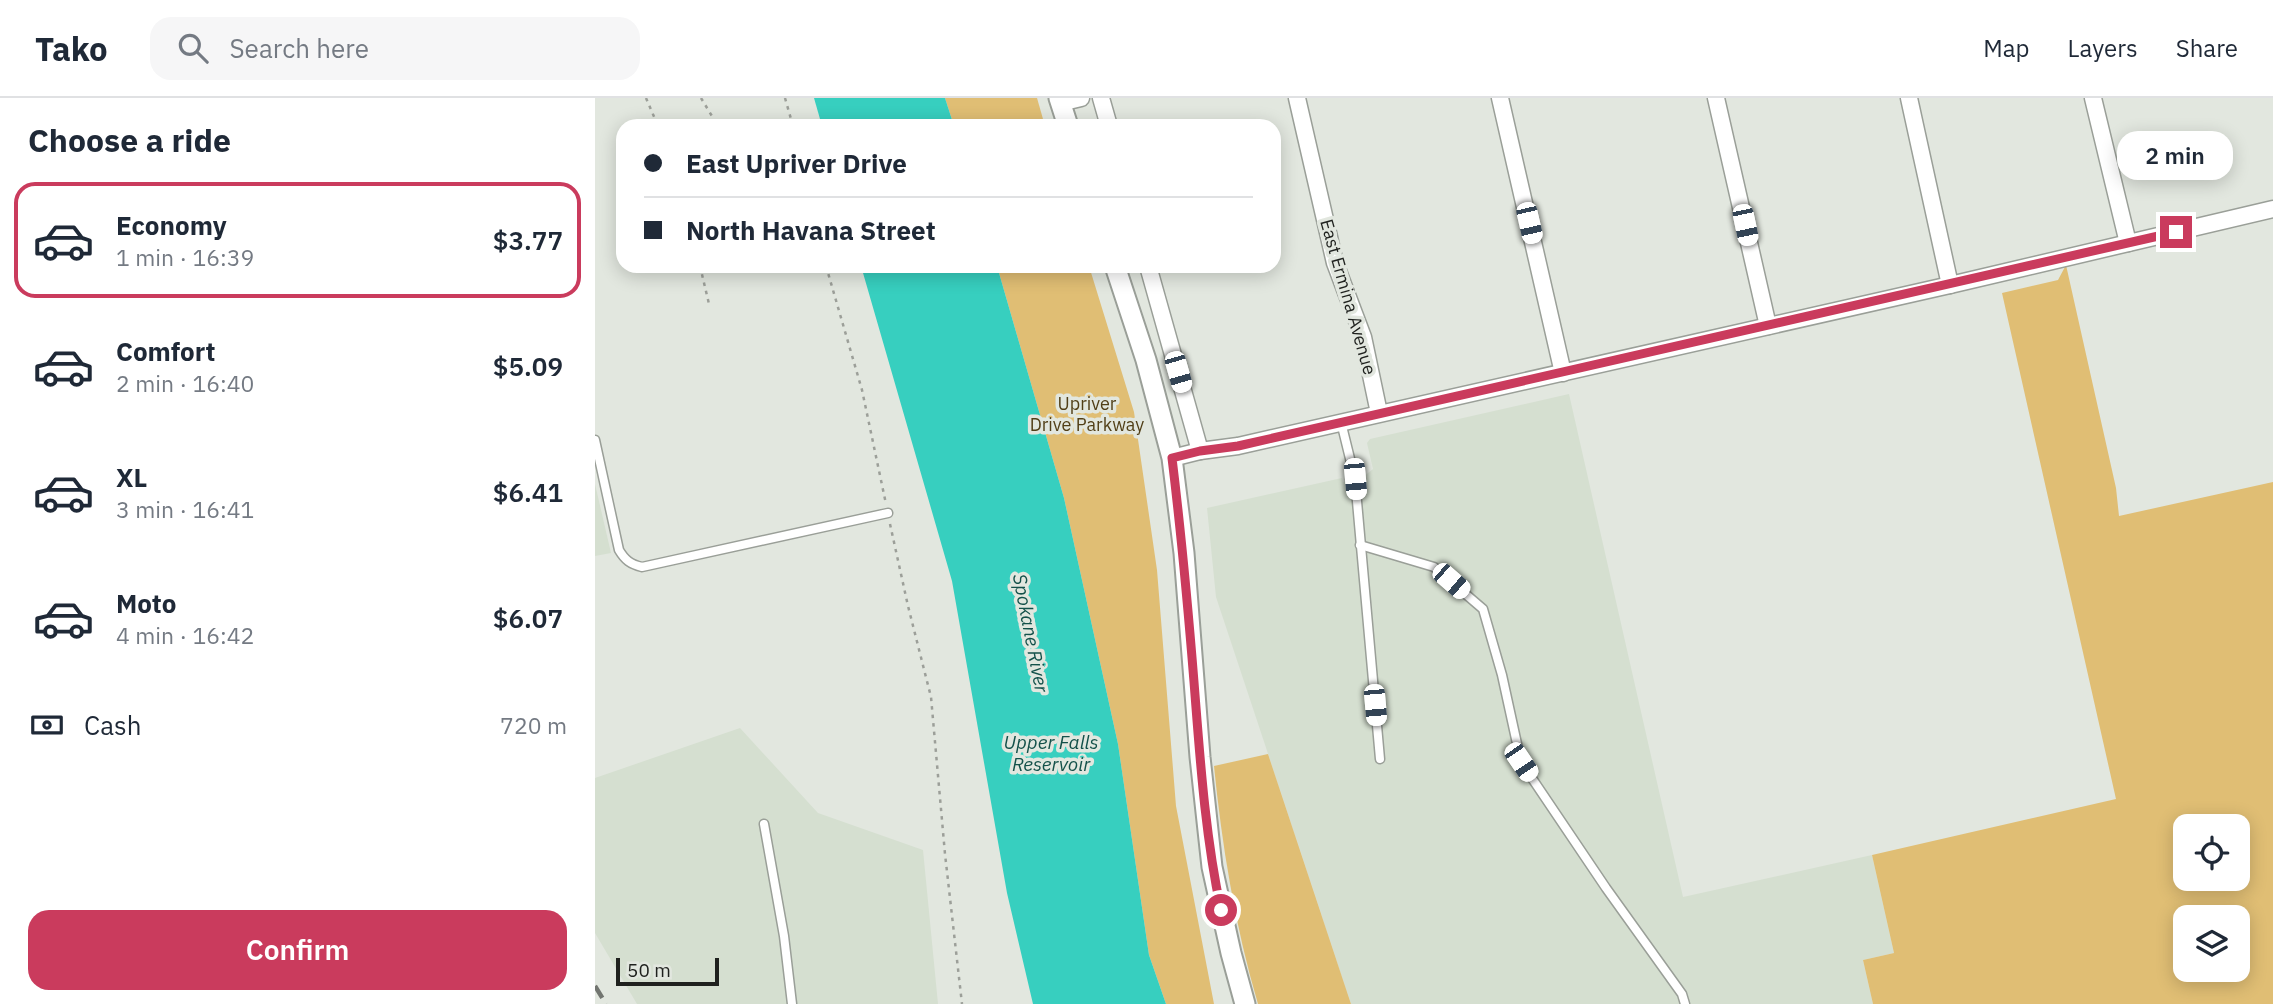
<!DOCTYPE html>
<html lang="en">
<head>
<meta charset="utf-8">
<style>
	:root { --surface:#fff; --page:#f6f6f7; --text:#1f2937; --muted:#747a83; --line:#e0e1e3; --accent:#ca3b5d }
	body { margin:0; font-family:"IBM Plex Sans",sans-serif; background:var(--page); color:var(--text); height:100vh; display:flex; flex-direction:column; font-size:26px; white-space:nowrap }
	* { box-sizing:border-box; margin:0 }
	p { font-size:23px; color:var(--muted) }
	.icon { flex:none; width:38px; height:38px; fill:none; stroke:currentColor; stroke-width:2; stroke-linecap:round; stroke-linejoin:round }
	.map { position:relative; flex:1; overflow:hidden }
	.sheet { display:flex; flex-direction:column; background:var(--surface); width:595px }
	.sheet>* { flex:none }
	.guide { position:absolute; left:21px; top:21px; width:665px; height:154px; border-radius:21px; box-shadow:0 4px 18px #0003; display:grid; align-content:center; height:154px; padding:0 28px; background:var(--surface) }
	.tools { position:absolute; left:1578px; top:716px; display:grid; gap:14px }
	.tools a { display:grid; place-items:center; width:77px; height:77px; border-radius:14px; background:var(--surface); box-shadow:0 4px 18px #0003; font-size:35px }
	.scale { position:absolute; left:21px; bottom:18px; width:103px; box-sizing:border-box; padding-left:7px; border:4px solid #1f211e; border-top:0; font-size:19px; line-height:24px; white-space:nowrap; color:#1f211e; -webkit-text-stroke:5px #e2e7df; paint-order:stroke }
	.end { position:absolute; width:32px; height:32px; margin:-16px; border:9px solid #ca3b5d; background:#fff; box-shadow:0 0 0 4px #fff }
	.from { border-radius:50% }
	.bubble { position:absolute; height:49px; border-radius:21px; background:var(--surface); box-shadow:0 4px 18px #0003; font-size:23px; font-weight:600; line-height:49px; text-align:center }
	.car { position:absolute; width:21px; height:42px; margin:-21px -10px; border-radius:9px; box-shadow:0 0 5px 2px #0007; background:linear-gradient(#fff 24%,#345 0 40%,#fff 0 76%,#345 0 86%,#fff 0) }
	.guide b { display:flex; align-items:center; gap:24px; height:66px; font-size:26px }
	.guide b+b { border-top:2px solid var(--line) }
	.guide i { width:18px; height:18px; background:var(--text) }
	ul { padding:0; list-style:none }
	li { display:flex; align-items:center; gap:21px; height:116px; margin:0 14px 10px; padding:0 14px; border:4px solid transparent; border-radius:21px }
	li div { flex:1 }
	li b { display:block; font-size:26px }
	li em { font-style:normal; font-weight:600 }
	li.on { border-color:var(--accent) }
	li>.icon { width:63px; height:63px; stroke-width:1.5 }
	h2 { padding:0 28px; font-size:32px; line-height:84px }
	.pay { display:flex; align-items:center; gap:18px; height:77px; padding:0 28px; font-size:26px }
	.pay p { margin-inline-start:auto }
	.cta { display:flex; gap:14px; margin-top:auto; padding:14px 28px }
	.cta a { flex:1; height:80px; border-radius:21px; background:var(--accent); color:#fff; font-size:28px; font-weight:600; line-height:80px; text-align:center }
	header { display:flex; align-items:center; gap:42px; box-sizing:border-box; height:98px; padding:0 35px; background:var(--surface); border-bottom:2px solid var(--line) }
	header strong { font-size:33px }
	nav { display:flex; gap:38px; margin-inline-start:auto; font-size:24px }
	.search { width:490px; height:63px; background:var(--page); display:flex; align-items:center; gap:18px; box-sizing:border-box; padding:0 24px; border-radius:21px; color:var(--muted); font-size:26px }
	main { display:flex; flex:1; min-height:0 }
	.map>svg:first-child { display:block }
</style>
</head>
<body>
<header>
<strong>Tako</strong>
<div class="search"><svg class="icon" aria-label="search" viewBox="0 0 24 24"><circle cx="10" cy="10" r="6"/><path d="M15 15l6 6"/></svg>Search here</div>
<nav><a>Map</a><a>Layers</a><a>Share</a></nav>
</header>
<main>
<section class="sheet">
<h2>Choose a ride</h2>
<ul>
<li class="on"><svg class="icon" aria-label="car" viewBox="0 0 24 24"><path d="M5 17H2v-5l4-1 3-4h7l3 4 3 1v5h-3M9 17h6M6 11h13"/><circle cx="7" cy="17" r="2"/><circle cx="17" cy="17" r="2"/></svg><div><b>Economy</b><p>1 min · 16:39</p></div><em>$3.77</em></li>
<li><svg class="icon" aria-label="car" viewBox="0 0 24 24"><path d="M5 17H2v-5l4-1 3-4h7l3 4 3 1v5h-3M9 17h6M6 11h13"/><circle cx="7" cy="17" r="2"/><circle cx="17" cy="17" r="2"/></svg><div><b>Comfort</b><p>2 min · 16:40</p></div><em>$5.09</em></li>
<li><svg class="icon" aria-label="car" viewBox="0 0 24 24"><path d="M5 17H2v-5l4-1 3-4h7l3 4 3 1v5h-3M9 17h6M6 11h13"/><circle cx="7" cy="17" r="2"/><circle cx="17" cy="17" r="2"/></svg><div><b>XL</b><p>3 min · 16:41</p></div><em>$6.41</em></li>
<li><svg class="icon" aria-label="car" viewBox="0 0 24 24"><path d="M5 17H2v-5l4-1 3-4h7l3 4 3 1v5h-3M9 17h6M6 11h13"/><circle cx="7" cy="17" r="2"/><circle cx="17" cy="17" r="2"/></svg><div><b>Moto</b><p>4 min · 16:42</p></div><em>$6.07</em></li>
</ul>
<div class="pay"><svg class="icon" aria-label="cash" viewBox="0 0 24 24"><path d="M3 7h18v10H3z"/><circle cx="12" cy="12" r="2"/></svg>Cash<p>720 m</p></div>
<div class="cta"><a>Confirm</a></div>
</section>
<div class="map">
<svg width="1678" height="906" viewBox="0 0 1678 906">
	<rect width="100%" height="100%" fill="#e2e7df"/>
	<g fill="#d5dfd0">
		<path d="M974 296 1088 799 1277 757 1299 855 1268 862 1278 906H756L621 499 612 410 747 380 748 384 768 379 778 371 772 345 775 341Z"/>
		<path d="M0 386 16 455 0 458Z"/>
		<path d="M145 630 223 715 328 752 343 906H42L0 835V680Z"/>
	</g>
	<g fill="#e0be74" fill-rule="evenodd">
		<path d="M350 0H442L450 28H359Z"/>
		<path d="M1471 167 1521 390 1524 418 1678 384V906H1278L1268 862 1299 855 1277 757 1521 701 1407 195 1463 182ZM1591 728H1643V780H1591ZM1591 819H1643V872H1591Z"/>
		<path d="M402 168H494L539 314 562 472 581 708 619 906H571L554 857 523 646 469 400Z"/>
		<path d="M673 656 756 906H663C640 828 627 748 619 668Z"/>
	</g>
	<g fill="#37cfbf">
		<path d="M219 0H350L359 28H227Z"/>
		<path d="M266 168H402L469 400 523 646 554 857 571 906H438L412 795 357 483Z"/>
	</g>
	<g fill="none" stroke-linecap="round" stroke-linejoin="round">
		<g stroke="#9a9f98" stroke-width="11">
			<g id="service">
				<path d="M746 324 760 381 785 661"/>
				<path d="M0 342 24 452C30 462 35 466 47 469L293 415"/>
				<path d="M765 447 839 469 888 511 907 577 926 664 1011 790 1087 896 1090 906"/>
				<path d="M169 726 189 838 197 906"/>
			</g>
		</g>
		<g stroke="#9a9f98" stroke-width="19">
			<g id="minor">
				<path d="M506 0 514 28"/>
				<path d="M702 0 740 165 768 239 784 315"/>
				<path d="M905 0 968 275"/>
				<path d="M1121 0 1173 228"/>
				<path d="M1314 0 1355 187"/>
				<path d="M1498 0 1533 145"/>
				<path d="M465 5 486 0"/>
				<path d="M553 168 605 353"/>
				<path d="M577 360 605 353 643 348 1355 187 1678 111"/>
			</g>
		</g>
		<g stroke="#9a9f98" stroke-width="23">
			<g id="tertiary">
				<path d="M464 0 473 28"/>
				<path d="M520 168 551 262 577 360 589 455 605 659 617 769 636 855 650 906"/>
			</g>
		</g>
		<g stroke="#9c9f99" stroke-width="2.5" stroke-dasharray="3.5 5" stroke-linecap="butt">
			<path d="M51 0 63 28"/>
			<path d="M106 0 123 28"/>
			<path d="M190 0 198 28"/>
			<path d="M105 168 114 206"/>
			<path d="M231 168 267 292 291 406"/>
			<path d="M295 426 313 508 336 599 350 756 367 906"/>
		</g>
		<use href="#service" stroke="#fff" stroke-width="8"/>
		<use href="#minor" stroke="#fff" stroke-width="16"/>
		<use href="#tertiary" stroke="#fff" stroke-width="19"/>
		<path stroke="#727570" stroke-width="4.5" stroke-dasharray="14 7" stroke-linecap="butt" d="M0 888 11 906"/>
	</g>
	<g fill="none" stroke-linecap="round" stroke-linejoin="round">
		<path stroke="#ca3b5d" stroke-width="9" d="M626 812C610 737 605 660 599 584 593 509 586 434 577 360L605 353 643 348 1581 134"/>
	</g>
	<g text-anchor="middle" stroke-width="7" stroke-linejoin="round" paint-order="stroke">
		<g font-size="18" fill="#1f211e" stroke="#e2e7df">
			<text transform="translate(753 199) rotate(74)" y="6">East Ermina Avenue</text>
		</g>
		<g font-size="18" fill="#513f17" stroke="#e2e7df">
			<text x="492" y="312">Upriver<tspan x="492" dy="21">Drive Parkway</tspan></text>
		</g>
		<g font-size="19" font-style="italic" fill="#13514a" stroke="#e2e7df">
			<text transform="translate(436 535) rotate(79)" y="7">Spokane River</text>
			<text x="456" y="651">Upper Falls<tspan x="456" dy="22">Reservoir</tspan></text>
		</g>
	</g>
</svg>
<div class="tools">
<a><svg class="icon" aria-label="locate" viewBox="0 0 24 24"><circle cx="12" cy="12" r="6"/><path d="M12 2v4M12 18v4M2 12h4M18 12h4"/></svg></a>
<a><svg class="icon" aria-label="layers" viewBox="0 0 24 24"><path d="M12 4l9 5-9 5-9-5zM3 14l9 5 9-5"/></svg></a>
</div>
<div class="scale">50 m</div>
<i class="end from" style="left:626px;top:812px"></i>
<i class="end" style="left:1581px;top:134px"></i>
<div class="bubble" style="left:1522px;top:33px;width:116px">2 min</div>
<i class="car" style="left:934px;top:125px;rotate:167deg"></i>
<i class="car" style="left:1150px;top:127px;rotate:168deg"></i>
<i class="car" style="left:583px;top:274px;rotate:164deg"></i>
<i class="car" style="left:760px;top:381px;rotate:175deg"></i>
<i class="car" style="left:856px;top:483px;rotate:131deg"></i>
<i class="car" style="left:780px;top:607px;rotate:175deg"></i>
<i class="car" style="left:926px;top:664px;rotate:146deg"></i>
<div class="guide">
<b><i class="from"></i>East Upriver Drive</b>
<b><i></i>North Havana Street</b>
</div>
</div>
</main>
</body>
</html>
